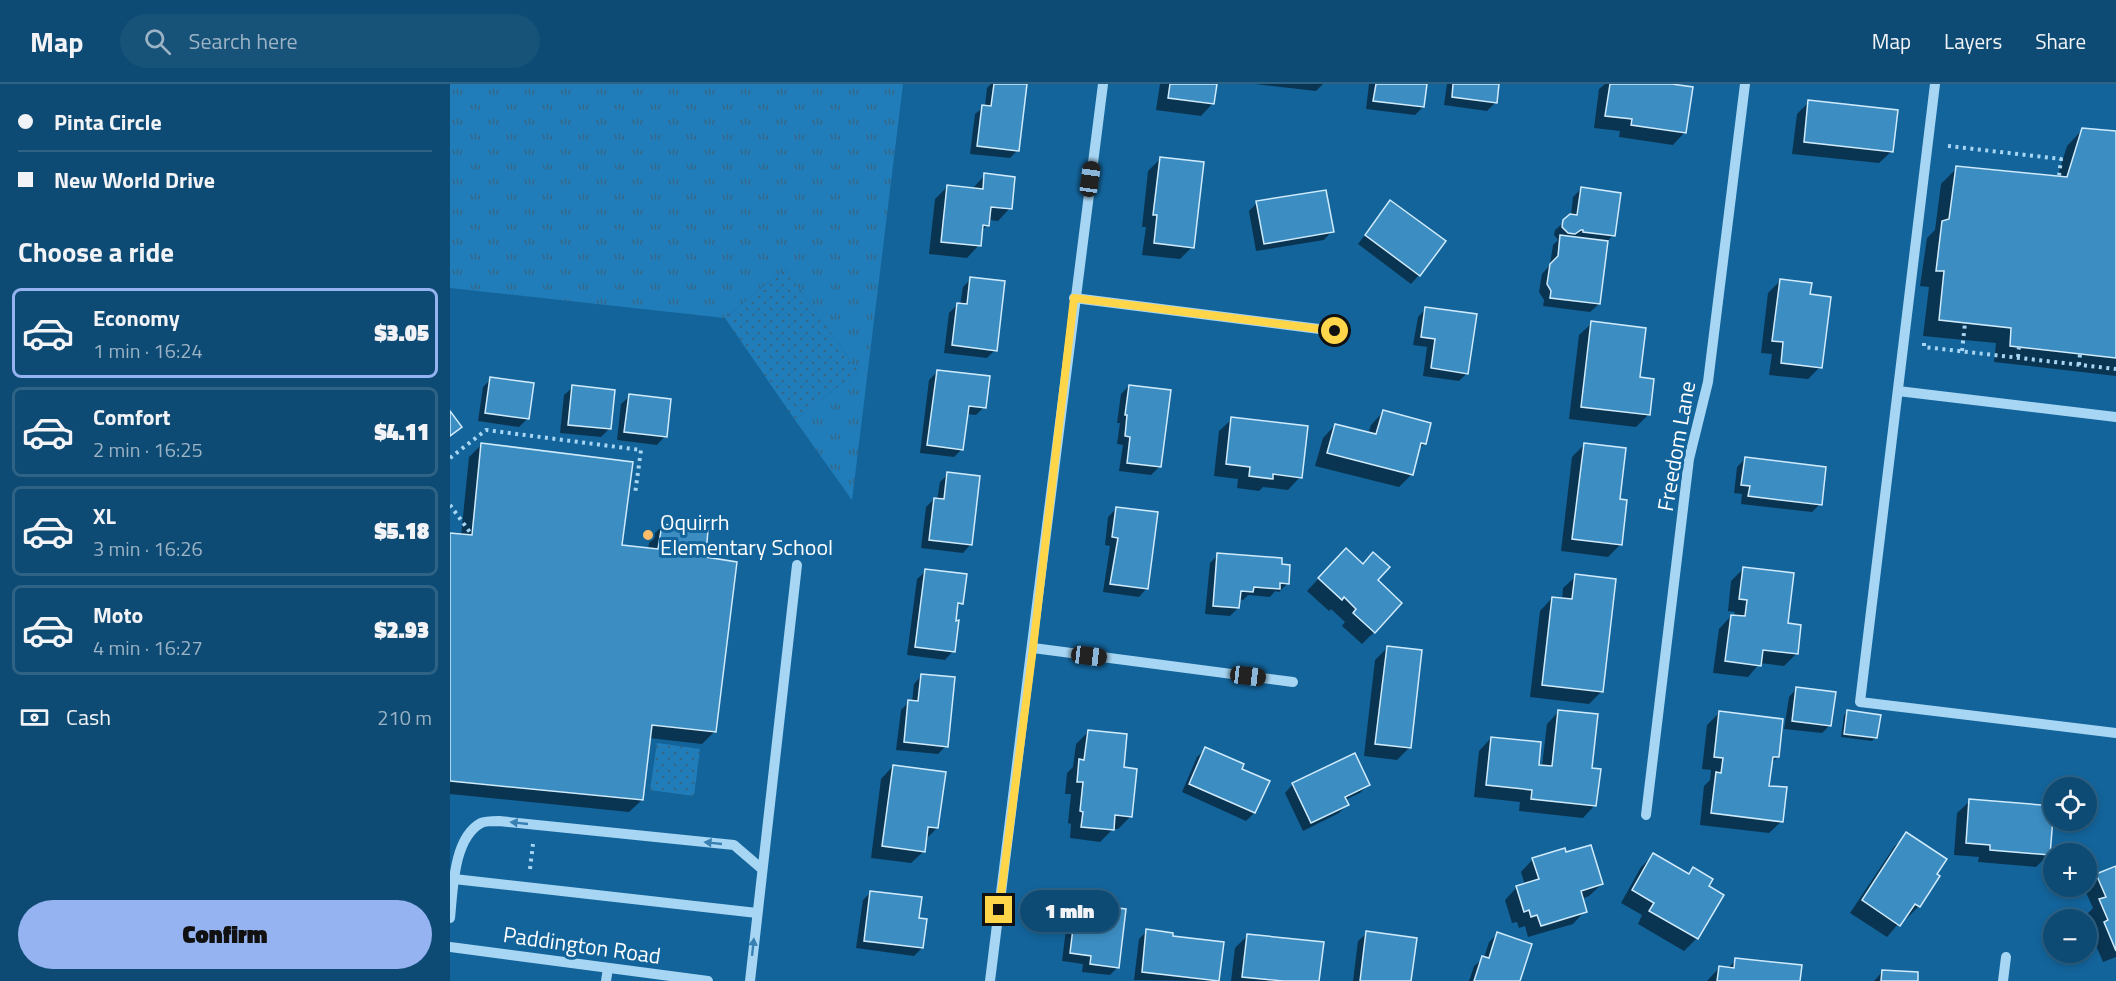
<!DOCTYPE html>
<html lang="en">
<head>
<meta charset="utf-8">
<style>
	:root { --surface:#0e4b74; --page:#175279; --text:#f1f3f6; --muted:#9bb3c5; --line:#2e6386; --accent:#95b2f1 }
	body { margin:0; font-family:"Titillium Web",sans-serif; background:var(--page); color:var(--text); height:100vh; display:flex; flex-direction:column; font-size:22px; white-space:nowrap }
	* { box-sizing:border-box; margin:0 }
	p { font-size:20px; color:var(--muted) }
	.icon { flex:none; width:33px; height:33px; fill:none; stroke:currentColor; stroke-width:2; stroke-linecap:round; stroke-linejoin:round }
	.map { position:relative; flex:1; overflow:hidden }
	.sheet { display:flex; flex-direction:column; background:var(--surface); width:450px }
	.sheet>* { flex:none }
	.banner { display:grid; align-content:center; height:132px; padding:0 18px; background:var(--surface) }
	.controls { position:absolute; left:1593px; top:693px; display:grid; gap:12px }
	.controls a { display:grid; place-items:center; width:54px; height:54px; border-radius:50%; background:var(--surface); box-shadow:0 3px 9px #0003,0 0 0 2px var(--line); font-size:30px }
	.end { position:absolute; width:27px; height:27px; margin:-14px; border:8px solid #ffd54a; background:#111; box-shadow:0 0 0 3px #111 }
	.from { border-radius:50% }
	.bubble { position:absolute; height:42px; border-radius:21px; background:var(--surface); box-shadow:0 3px 9px #0003,0 0 0 2px var(--line); font-size:20px; font-weight:800; line-height:42px; text-align:center }
	.car { position:absolute; width:18px; height:36px; margin:-18px -9px; border-radius:8px; box-shadow:0 0 4px 2px #0007; background:linear-gradient(#222 24%,#8ab4d8 0 40%,#222 0 76%,#8ab4d8 0 86%,#222 0) }
	.banner b { display:flex; align-items:center; gap:21px; height:57px; font-size:22px }
	.banner b+b { border-top:2px solid var(--line) }
	.banner i { width:15px; height:15px; background:var(--text) }
	ul { padding:0; list-style:none }
	li { display:flex; align-items:center; gap:18px; height:90px; margin:0 12px 9px; padding:0 6px; border:3px solid var(--line); border-radius:9px }
	li div { flex:1 }
	li b { display:block; font-size:22px }
	li em { font-style:normal; font-weight:800 }
	li.active { border-color:var(--accent) }
	li>.icon { width:54px; height:54px; stroke-width:1.5 }
	h2 { padding:0 18px; font-size:27px; line-height:72px }
	.pay { display:flex; align-items:center; gap:15px; height:66px; padding:0 18px; font-size:22px }
	.pay p { margin-inline-start:auto }
	.primary-button { display:flex; gap:12px; margin-top:auto; padding:12px 18px }
	.primary-button a { flex:1; height:69px; border-radius:36px; background:var(--accent); color:#111; font-size:24px; font-weight:800; line-height:69px; text-align:center }
	header { display:flex; align-items:center; gap:36px; box-sizing:border-box; height:84px; padding:0 30px; background:var(--surface); border-bottom:2px solid var(--line) }
	header strong { font-size:28px }
	nav { display:flex; gap:33px; margin-inline-start:auto; font-size:21px }
	.search { width:420px; height:54px; background:var(--page); display:flex; align-items:center; gap:15px; box-sizing:border-box; padding:0 21px; border-radius:33px; color:var(--muted); font-size:22px }
	main { display:flex; flex:1; min-height:0 }
	.map>svg:first-child { display:block }
</style>
</head>
<body>
<header>
<strong>Map</strong>
<div class="search"><svg class="icon" aria-label="search" viewBox="0 0 24 24"><circle cx="10" cy="10" r="6"/><path d="M15 15l6 6"/></svg>Search here</div>
<nav><a>Map</a><a>Layers</a><a>Share</a></nav>
</header>
<main>
<section class="sheet">
<div class="banner">
<b><i class="from"></i>Pinta Circle</b>
<b><i></i>New World Drive</b>
</div>
<h2>Choose a ride</h2>
<ul>
<li class="active"><svg class="icon" aria-label="car" viewBox="0 0 24 24"><path d="M5 17H2v-5l4-1 3-4h7l3 4 3 1v5h-3M9 17h6M6 11h13"/><circle cx="7" cy="17" r="2"/><circle cx="17" cy="17" r="2"/></svg><div><b>Economy</b><p>1 min · 16:24</p></div><em>$3.05</em></li>
<li><svg class="icon" aria-label="car" viewBox="0 0 24 24"><path d="M5 17H2v-5l4-1 3-4h7l3 4 3 1v5h-3M9 17h6M6 11h13"/><circle cx="7" cy="17" r="2"/><circle cx="17" cy="17" r="2"/></svg><div><b>Comfort</b><p>2 min · 16:25</p></div><em>$4.11</em></li>
<li><svg class="icon" aria-label="car" viewBox="0 0 24 24"><path d="M5 17H2v-5l4-1 3-4h7l3 4 3 1v5h-3M9 17h6M6 11h13"/><circle cx="7" cy="17" r="2"/><circle cx="17" cy="17" r="2"/></svg><div><b>XL</b><p>3 min · 16:26</p></div><em>$5.18</em></li>
<li><svg class="icon" aria-label="car" viewBox="0 0 24 24"><path d="M5 17H2v-5l4-1 3-4h7l3 4 3 1v5h-3M9 17h6M6 11h13"/><circle cx="7" cy="17" r="2"/><circle cx="17" cy="17" r="2"/></svg><div><b>Moto</b><p>4 min · 16:27</p></div><em>$2.93</em></li>
</ul>
<div class="pay"><svg class="icon" aria-label="cash" viewBox="0 0 24 24"><path d="M3 7h18v10H3z"/><circle cx="12" cy="12" r="2"/></svg>Cash<p>210 m</p></div>
<div class="primary-button"><a>Confirm</a></div>
</section>
<div class="map">
<svg width="1666" height="897" viewBox="0 0 1666 897">
	<defs>
		<pattern id="grass-tufts" width="24" height="20" patternUnits="userSpaceOnUse" patternTransform="scale(1.5)"><rect width="24" height="20" fill="#217db9"/><path d="M3 7l-1-3M5 7V3M7 7l1-3M15 17l-1-3M17 17v-4M19 17l1-3" fill="none" stroke="#346788"/></pattern>
		<pattern id="park-dots" width="8" height="8" patternUnits="userSpaceOnUse" patternTransform="scale(1.5)"><rect width="8" height="8" fill="#217db9"/><path d="M2 2h.1M6 6h.1" fill="none" stroke="#346788" stroke-width="1.8" stroke-linecap="round"/></pattern>
	</defs>
	<rect width="100%" height="100%" fill="#13649b"/>
	<path fill="url(#grass-tufts)" d="M0 0H453L402 416 345 336 408 287 335 185 275 234 0 204Z"/>
	<g fill="url(#park-dots)">
		<path d="M335 185 408 287 345 336 275 234Z"/>
		<path d="M207 659 250 665 244 712 200 706Z"/>
	</g>
	<g fill="#0007">
		<path d="M541 0H576L568 66 560 74 520 70 525 30 535 22 537 4Z"/>
		<path d="M710 0H766L763 19 751 32 706 26Z"/>
		<path d="M805 0H873L866 7Z"/>
		<path d="M919 0H976L973 23 965 31 916 25Z"/>
		<path d="M997 0H1048L1046 18 1037 27 994 21Z"/>
		<path d="M1155 0H1211L1235 48 1223 61 1169 53 1170 47 1144 44 1149 5Z"/>
		<path d="M1359 18 1442 67 1429 79 1342 70 1347 30Z"/>
		<path d="M1633 45 1666 49V292L1544 278 1546 259 1473 252 1479 203 1470 202 1477 154 1485 146 1491 100 1507 84 1607 94 1617 62Z"/>
		<path d="M710 75 742 163 730 175 692 171 696 143H692L698 87Z"/>
		<path d="M535 91 560 124 548 137 538 136V141L530 148 529 161 517 174 479 170 485 115 498 102 522 105Z"/>
		<path d="M1131 105 1163 151 1156 159 1149 220 1140 228 1093 222 1094 216 1089 208 1092 190 1100 181 1103 161 1108 156 1104 151 1105 146 1121 132 1123 113Z"/>
		<path d="M940 118 969 191 961 200 908 160Z"/>
		<path d="M807 119 882 147 874 156 806 167 799 127Z"/>
		<path d="M521 195 545 266 537 274 494 269 499 229 507 221H510L513 203Z"/>
		<path d="M1331 196 1359 211 1370 283 1358 295 1319 291 1322 270 1311 269 1318 209Z"/>
		<path d="M976 224 1017 289 1009 297 973 292 977 263 963 261 968 233Z"/>
		<path d="M1142 239 1188 295 1198 331 1186 343 1119 335 1129 251Z"/>
		<path d="M488 287 534 323 526 331 517 330 512 365 504 373 470 369 479 296Z"/>
		<path d="M41 295 78 334 69 343 28 337 33 303Z"/>
		<path d="M679 302 710 382 701 391 669 387 673 361 667 360 670 339H667L671 310Z"/>
		<path d="M123 303 159 345 151 353 110 349 114 311Z"/>
		<path d="M180 312 215 352 207 361 167 356 171 320Z"/>
		<path d="M933 328 975 359 968 366 962 390 949 403 865 382 873 354 885 341 918 350 921 341Z"/>
		<path d="M782 335 850 393 838 406 813 403 809 407 787 404 788 395 764 392 769 347Z"/>
		<path d="M32 360 170 463 198 465 200 454 212 442 254 475 264 648 252 660 199 654 192 716 179 728 0 710V450L11 452 19 373Z"/>
		<path d="M1135 360 1168 416 1170 461 1158 473 1111 467 1122 373Z"/>
		<path d="M1295 375 1370 420 1362 428 1291 420 1292 410 1284 409 1287 383Z"/>
		<path d="M498 390 521 460 513 469 471 464 476 423 484 415 487 416 490 398Z"/>
		<path d="M666 425 697 504 689 513 653 508 660 462 655 461 658 433Z"/>
		<path d="M768 471 838 499 829 508 825 507 820 513 798 511 793 516 788 515V524L780 532 755 530 760 479Z"/>
		<path d="M884 478 926 496 924 548 912 560 892 542 895 538 881 525 879 527 857 507Z"/>
		<path d="M1293 485 1336 541 1350 542 1346 570 1334 582 1310 579 1298 593 1263 589 1269 545 1281 532 1284 533 1285 528 1278 527 1281 497Z"/>
		<path d="M476 487 511 519 506 524 503 567 495 576 457 571 467 495Z"/>
		<path d="M1126 492 1151 608 1139 620 1080 613 1090 527 1102 514 1112 516 1113 504Z"/>
		<path d="M937 564 959 664 947 676 914 672 925 576Z"/>
		<path d="M472 591 496 662 488 670 446 666 451 626 459 618H462L464 600Z"/>
		<path d="M1347 604 1380 641 1372 649 1334 645 1339 613Z"/>
		<path d="M1109 627 1140 685 1145 721 1133 734 1069 727 1070 718 1024 713 1029 667 1041 654 1087 682H1092L1097 640Z"/>
		<path d="M1398 628 1426 653 1422 657 1391 653 1394 631Z"/>
		<path d="M1269 629 1328 673 1320 680 1317 703 1332 737 1319 749 1250 741 1254 702 1260 696 1261 686 1252 685 1257 641Z"/>
		<path d="M638 648 672 685 680 733 668 745H663L650 758 620 754 621 740 618 739 621 710H615L617 689 623 683 626 660Z"/>
		<path d="M756 665 790 686 804 729 796 737 732 708 747 673Z"/>
		<path d="M443 682 487 744 475 756 474 767 461 779 421 774 431 695Z"/>
		<path d="M843 700 918 701 910 709 895 716 897 721 889 729 853 747 835 709Z"/>
		<path d="M1520 717 1599 770 1586 783 1528 778 1529 773 1504 771 1507 729Z"/>
		<path d="M1457 750 1485 790 1488 793 1469 822 1456 835 1454 833 1437 853 1400 829 1444 763Z"/>
		<path d="M1204 771 1237 791 1243 785 1257 803 1272 811 1246 855 1234 867 1188 840 1192 831 1171 819 1191 783Z"/>
		<path d="M1083 775 1152 800 1139 812 1132 815 1135 827 1123 840 1078 853 1075 842 1069 844 1067 838 1062 839 1055 816 1067 803 1075 801 1071 788Z"/>
		<path d="M1666 783V873L1653 878 1642 852 1646 848 1638 829 1643 824 1634 804 1647 792Z"/>
		<path d="M421 808 467 835 472 864 464 872 406 864 413 816Z"/>
		<path d="M626 821 668 883 660 891 632 888 633 880 612 877 618 829Z"/>
		<path d="M697 847 721 853 768 897 684 896 689 855Z"/>
		<path d="M917 849 959 897H903L908 857Z"/>
		<path d="M1048 849 1068 897H1019L1024 882 1034 874 1039 858Z"/>
		<path d="M798 851 868 897H781L785 864Z"/>
		<path d="M1286 876 1349 897H1257L1269 884 1277 885Z"/>
		<path d="M1432 888 1466 897H1424Z"/>
	</g>
	<g fill="#3c8dc2" stroke="#d0ebfd" stroke-width="1.5">
		<path d="M544 0H577L569 67 527 62 532 21 541 22Z"/>
		<path d="M720 0H767L764 20 718 14Z"/>
		<path d="M926 0H977L974 23 923 17Z"/>
		<path d="M1003 0H1049L1047 19 1002 13Z"/>
		<path d="M1160 0H1222L1243 3 1236 49 1181 41 1182 35 1155 32Z"/>
		<path d="M1358 16 1448 26 1443 68 1354 58Z"/>
		<path d="M1632 44 1666 47V274L1560 262 1561 244 1489 236 1494 187H1486L1492 137 1499 135 1506 82 1617 93Z"/>
		<path d="M710 73 754 78 744 164 704 159 707 131H703Z"/>
		<path d="M534 89 565 93 562 125 541 123 539 142 533 141 531 162 491 158 497 101 533 105Z"/>
		<path d="M1131 103 1171 109 1165 152 1133 148V146H1131L1125 150 1118 149 1112 143 1113 136 1120 130 1127 131Z"/>
		<path d="M876 106 884 148 814 160 806 117Z"/>
		<path d="M940 116 996 157 970 192 915 151Z"/>
		<path d="M1110 151 1158 157 1150 220 1100 214 1101 207 1097 200 1100 180 1108 172Z"/>
		<path d="M520 193 555 197 547 267 502 261 507 219 517 220Z"/>
		<path d="M1330 195 1362 199 1360 210 1381 213 1372 284 1331 279 1333 258 1322 257Z"/>
		<path d="M975 223 1027 230 1018 290 981 284 985 255 971 253Z"/>
		<path d="M1141 237 1196 244 1190 293 1204 295 1200 331 1131 323Z"/>
		<path d="M487 286 540 292 536 324 519 322 513 366 477 361Z"/>
		<path d="M40 293 84 299 79 335 35 329Z"/>
		<path d="M122 301 165 306 161 345 118 341Z"/>
		<path d="M679 301 721 306 711 383 677 379 680 353 675 352 677 331H675Z"/>
		<path d="M179 310 221 315 217 353 174 348Z"/>
		<path d="M933 326 981 339 976 360 971 359 963 391 877 369 885 340 926 350Z"/>
		<path d="M0 327 12 343 0 352Z"/>
		<path d="M781 333 858 342 852 394 823 390V395L799 392 800 383 776 380Z"/>
		<path d="M31 359 183 378 172 461 208 465 212 440 258 445 256 473 287 478 266 648 202 641 193 716 0 697V449L22 451Z"/>
		<path d="M1134 359 1176 364 1170 415 1177 416 1172 461 1122 455Z"/>
		<path d="M1295 373 1376 383 1372 421 1298 412 1300 402 1291 401Z"/>
		<path d="M497 388 530 392 522 461 479 456 484 414 494 415Z"/>
		<path d="M666 423 708 428 698 505 660 500 668 454 662 453Z"/>
		<path d="M896 464 913 480 923 468 940 483 928 496 952 519 925 549 903 529 906 525 894 513 892 516 868 494Z"/>
		<path d="M767 469 832 474V480L840 481 839 500 830 499V505L804 503 803 508 791 507 789 524 763 522Z"/>
		<path d="M1293 483 1344 489 1338 539 1351 541 1348 570 1313 566 1311 582 1275 577 1281 531 1295 532 1297 516 1289 515Z"/>
		<path d="M475 485 517 490 513 520 508 519 506 537 509 536 505 568 465 563Z"/>
		<path d="M1125 490 1166 495 1153 608 1092 601 1102 513 1122 515Z"/>
		<path d="M937 562 972 566 961 664 925 660Z"/>
		<path d="M471 590 505 593 498 663 454 658 458 616 468 617Z"/>
		<path d="M1346 603 1386 608 1381 642 1342 637Z"/>
		<path d="M1108 626 1148 630 1142 684 1151 685 1146 722 1081 715 1082 706 1036 701 1041 653 1091 658 1089 681 1102 682Z"/>
		<path d="M1397 626 1431 631 1427 654 1394 650Z"/>
		<path d="M1269 627 1333 635 1329 673H1323L1319 702 1337 703 1333 738 1261 729 1266 688 1271 689 1273 674 1264 673Z"/>
		<path d="M638 646 677 650 674 683 687 685 682 733 665 731 664 746 631 743 633 728 630 727 633 698H627L629 675 634 676Z"/>
		<path d="M755 663 794 680 792 685 820 697 805 729 739 700Z"/>
		<path d="M905 669 920 701 895 713 899 721 861 739 842 699Z"/>
		<path d="M443 681 496 688 488 744 478 743 475 768 432 762Z"/>
		<path d="M1519 715 1604 722 1600 771 1540 766V761L1516 759Z"/>
		<path d="M1456 748 1497 775 1487 790 1490 792 1470 823 1465 820 1450 842 1412 816Z"/>
		<path d="M1141 761 1153 800 1131 807 1137 828 1091 842 1087 831 1081 833 1079 826 1074 828 1066 802 1089 795 1082 774 1115 764 1116 768Z"/>
		<path d="M1203 769 1239 790 1243 783 1263 795 1259 802 1274 811 1248 855 1199 827 1204 819 1182 806Z"/>
		<path d="M1666 782V867L1654 838 1658 836 1649 815 1656 813 1646 790Z"/>
		<path d="M420 807 472 813 469 834 477 835 473 864 414 857Z"/>
		<path d="M626 819 676 825 669 884 640 880 641 872 620 869Z"/>
		<path d="M696 845 723 849V852L774 858 769 897 692 888Z"/>
		<path d="M916 847 967 854 961 897H910Z"/>
		<path d="M1047 848 1082 860 1070 897H1024L1032 872 1039 874Z"/>
		<path d="M797 850 874 858 869 897H833L792 893Z"/>
		<path d="M1285 874 1352 881 1350 897H1267L1269 882 1284 884Z"/>
		<path d="M1432 886 1468 888V897H1431Z"/>
	</g>
	<g fill="none" stroke-linecap="round" stroke-linejoin="round">
		<g stroke="#a7d6f4" stroke-width="4" stroke-dasharray="3 4.5" stroke-linecap="butt">
			<path d="M1498 62 1611 75 1609 92"/>
			<path d="M1474 259V263L1666 285"/>
			<path d="M1512 267 1515 239"/>
			<path d="M1568 273 1569 263"/>
			<path d="M1629 281 1630 270"/>
			<path d="M0 374 36 346 191 366 185 410"/>
			<path d="M0 421 22 451"/>
			<path d="M80 785 83 760"/>
		</g>
		<g stroke="#a7d6f4" stroke-width="10">
			<path d="M1485 0 1410 618 1666 649"/>
			<path d="M624 214 885 247"/>
			<path d="M1448 307 1666 333"/>
			<path d="M583 564 843 598"/>
			<path d="M1196 731 1239 375 1258 298 1295 0"/>
			<path d="M4 795 307 829"/>
			<path d="M0 834C3 807 3 754 31 739 35 737 44 737 49 737L284 761 312 785"/>
			<path d="M0 863 258 897"/>
			<path d="M156 897 158 884"/>
			<path d="M300 897 347 481"/>
			<path d="M540 897C578 598 613 299 653 0"/>
			<path d="M1553 897 1556 873"/>
		</g>
	</g>
	<defs><path id="oneway-solid" d="M-6-.8H1V-3.2L6.5 0L1 3.2V.8H-6Z" transform="scale(1.5)"/></defs>
	<g fill="#3880b1">
		<use href="#oneway-solid" transform="translate(69 739) rotate(-174)"/>
		<use href="#oneway-solid" transform="translate(263 759) rotate(-174)"/>
		<use href="#oneway-solid" transform="translate(303 863) rotate(-84)"/>
	</g>
	<g fill="none" stroke-linecap="round" stroke-linejoin="round">
		<path stroke="#ffd54a" stroke-width="8" d="M549 826 583 564 624 214 885 247"/>
	</g>
	<circle fill="#ffbd6a" stroke="#13649b" stroke-width="2" cx="198" cy="451" r="6"/>
	<g text-anchor="middle" stroke-width="6" stroke-linejoin="round" paint-order="stroke">
		<g font-size="22" fill="#fff" stroke="#13649b">
			<text transform="translate(1226 362) rotate(-80)" y="8">Freedom Lane</text>
			<text transform="translate(132 861) rotate(8)" y="8">Paddington Road</text>
		</g>
		<g font-size="22" fill="#fff" stroke="#13649b" text-anchor="start">
			<text x="210" y="446">Oquirrh<tspan x="210" dy="25">Elementary School</tspan></text>
		</g>
	</g>
</svg>
<div class="controls">
<a><svg class="icon" aria-label="locate" viewBox="0 0 24 24"><circle cx="12" cy="12" r="6"/><path d="M12 2v4M12 18v4M2 12h4M18 12h4"/></svg></a>
<a>+</a>
<a>−</a>
</div>
<i class="end from" style="left:885px;top:247px"></i>
<i class="end" style="left:549px;top:826px"></i>
<div class="bubble" style="left:570px;top:806px;width:99px">1 min</div>
<i class="car" style="left:640px;top:95px;rotate:8deg"></i>
<i class="car" style="left:639px;top:572px;rotate:97deg"></i>
<i class="car" style="left:798px;top:592px;rotate:97deg"></i>
</div>
</main>
</body>
</html>
